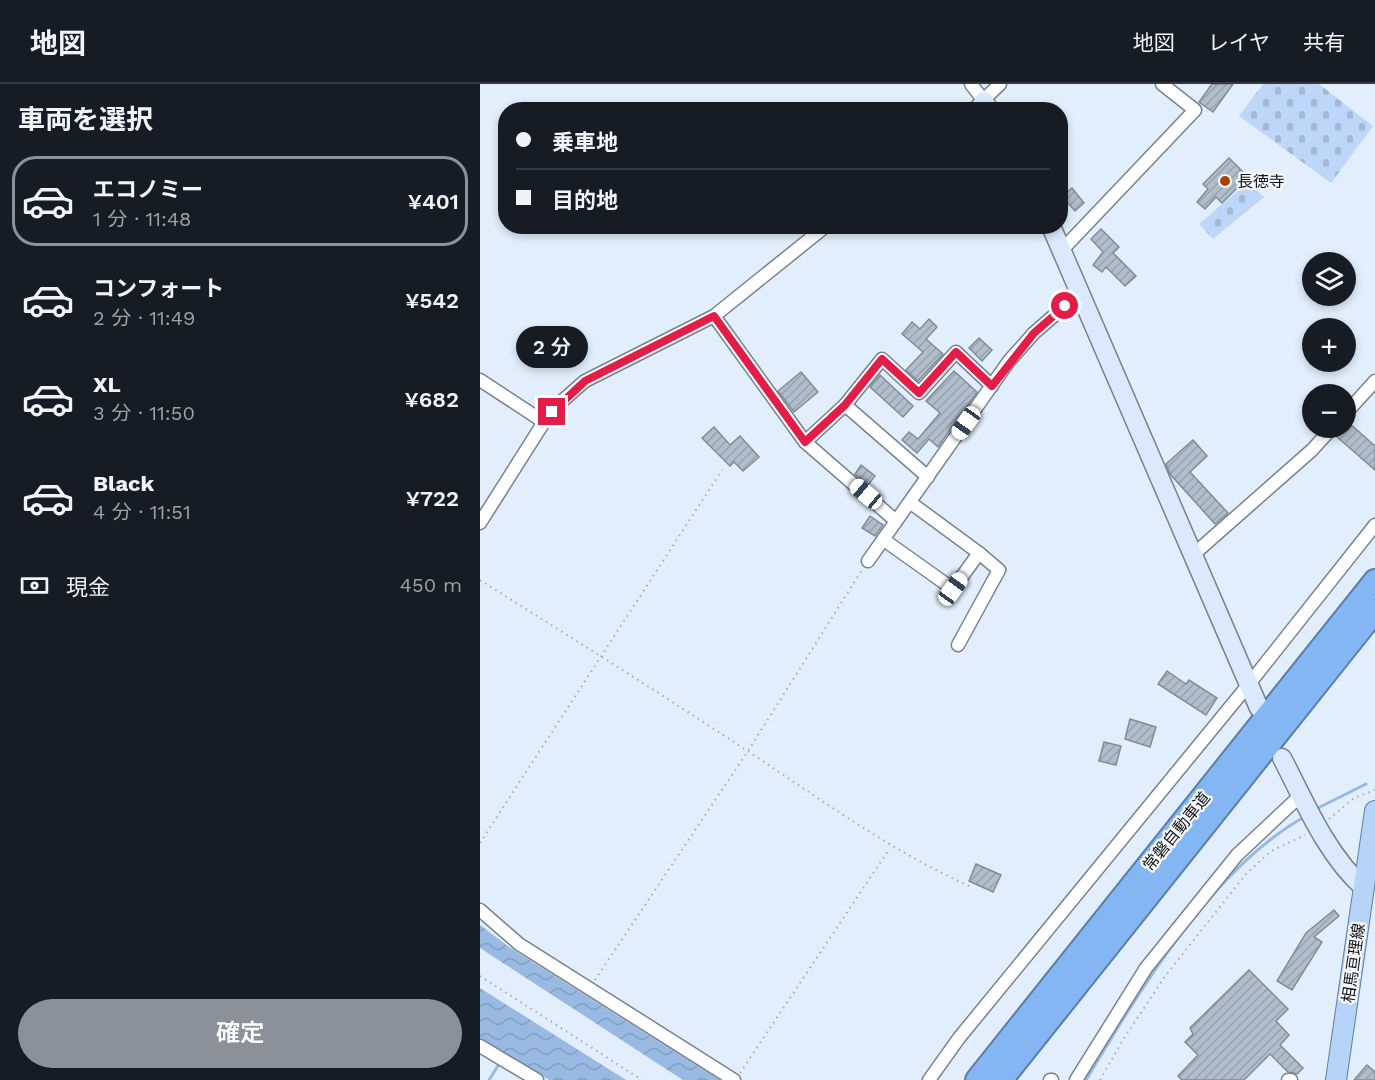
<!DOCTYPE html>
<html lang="ja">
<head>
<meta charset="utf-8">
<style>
	:root { --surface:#171b24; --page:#242831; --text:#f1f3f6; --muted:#9ea1a6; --line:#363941; --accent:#8c9099 }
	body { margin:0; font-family:"Work Sans","Noto Sans JP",sans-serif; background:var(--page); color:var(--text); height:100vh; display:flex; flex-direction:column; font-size:22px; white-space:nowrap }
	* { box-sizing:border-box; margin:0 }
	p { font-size:20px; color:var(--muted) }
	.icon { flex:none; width:33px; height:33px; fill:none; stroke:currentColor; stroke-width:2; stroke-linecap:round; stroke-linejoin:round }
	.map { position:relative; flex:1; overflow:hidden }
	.panel { display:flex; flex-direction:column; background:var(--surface); width:480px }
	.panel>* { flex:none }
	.guide { position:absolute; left:18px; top:18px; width:570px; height:132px; border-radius:24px; box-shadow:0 3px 9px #0003; display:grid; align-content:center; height:132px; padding:0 18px; background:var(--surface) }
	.tools { position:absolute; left:822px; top:168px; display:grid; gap:12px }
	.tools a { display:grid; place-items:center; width:54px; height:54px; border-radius:50%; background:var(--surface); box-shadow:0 3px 9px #0003; font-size:30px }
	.end { position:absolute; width:27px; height:27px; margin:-14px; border:8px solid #e11d48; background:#fff; box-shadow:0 0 0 3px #fff }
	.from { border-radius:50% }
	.bubble { position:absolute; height:42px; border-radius:21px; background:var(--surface); box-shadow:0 3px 9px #0003; font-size:20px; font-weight:600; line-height:42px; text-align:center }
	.car { position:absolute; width:18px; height:36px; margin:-18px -9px; border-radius:8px; box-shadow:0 0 4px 2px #0007; background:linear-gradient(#fff 24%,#345 0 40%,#fff 0 76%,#345 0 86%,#fff 0) }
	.guide b { display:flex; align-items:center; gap:21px; height:57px; font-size:22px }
	.guide b+b { border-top:2px solid var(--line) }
	.guide i { width:15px; height:15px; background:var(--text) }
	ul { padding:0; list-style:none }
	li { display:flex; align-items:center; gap:18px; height:90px; margin:0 12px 9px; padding:0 6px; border:3px solid transparent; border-radius:24px }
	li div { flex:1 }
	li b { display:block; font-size:22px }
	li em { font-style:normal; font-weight:600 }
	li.active { border-color:var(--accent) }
	li>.icon { width:54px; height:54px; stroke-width:1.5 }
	h2 { padding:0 18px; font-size:27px; line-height:72px }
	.pay { display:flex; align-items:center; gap:15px; height:66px; padding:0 18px; font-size:22px }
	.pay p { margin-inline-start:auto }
	.primary-button { display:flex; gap:12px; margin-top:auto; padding:12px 18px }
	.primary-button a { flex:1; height:69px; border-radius:36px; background:var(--accent); color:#fff; font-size:24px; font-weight:600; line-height:69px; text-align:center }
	header { display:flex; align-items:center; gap:36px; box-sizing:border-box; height:84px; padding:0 30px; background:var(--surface); border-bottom:2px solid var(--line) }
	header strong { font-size:28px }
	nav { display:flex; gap:33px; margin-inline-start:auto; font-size:21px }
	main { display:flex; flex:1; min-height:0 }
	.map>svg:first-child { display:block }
</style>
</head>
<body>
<header>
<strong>地図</strong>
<nav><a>地図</a><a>レイヤ</a><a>共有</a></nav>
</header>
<main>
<section class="panel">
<h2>車両を選択</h2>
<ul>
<li class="active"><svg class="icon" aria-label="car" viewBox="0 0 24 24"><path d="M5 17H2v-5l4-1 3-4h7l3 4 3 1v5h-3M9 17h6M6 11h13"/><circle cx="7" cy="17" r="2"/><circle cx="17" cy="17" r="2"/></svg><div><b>エコノミー</b><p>1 分 · 11:48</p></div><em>¥401</em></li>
<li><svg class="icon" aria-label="car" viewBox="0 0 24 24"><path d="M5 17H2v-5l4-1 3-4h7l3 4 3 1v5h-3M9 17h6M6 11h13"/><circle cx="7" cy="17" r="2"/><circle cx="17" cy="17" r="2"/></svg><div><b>コンフォート</b><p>2 分 · 11:49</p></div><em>¥542</em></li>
<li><svg class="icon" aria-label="car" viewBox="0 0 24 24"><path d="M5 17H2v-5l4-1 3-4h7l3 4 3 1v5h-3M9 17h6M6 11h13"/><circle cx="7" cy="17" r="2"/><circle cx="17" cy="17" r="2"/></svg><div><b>XL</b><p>3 分 · 11:50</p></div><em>¥682</em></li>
<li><svg class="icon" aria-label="car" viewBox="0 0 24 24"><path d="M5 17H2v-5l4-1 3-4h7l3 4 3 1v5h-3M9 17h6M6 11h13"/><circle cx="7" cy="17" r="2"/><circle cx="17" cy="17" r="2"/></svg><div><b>Black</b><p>4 分 · 11:51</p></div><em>¥722</em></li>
</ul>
<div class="pay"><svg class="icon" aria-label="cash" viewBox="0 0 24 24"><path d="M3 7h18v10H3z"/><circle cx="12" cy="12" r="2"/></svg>現金<p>450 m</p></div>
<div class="primary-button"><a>確定</a></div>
</section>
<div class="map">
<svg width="895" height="996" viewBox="0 0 895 996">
	<defs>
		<pattern id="cemetery-stones" width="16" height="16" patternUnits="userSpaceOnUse" patternTransform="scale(1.5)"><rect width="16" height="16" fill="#bed7f8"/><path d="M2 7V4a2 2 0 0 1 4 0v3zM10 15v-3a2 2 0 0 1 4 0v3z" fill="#a2b8d4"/></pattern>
		<pattern id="water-waves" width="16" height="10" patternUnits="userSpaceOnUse" patternTransform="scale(1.5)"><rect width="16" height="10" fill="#98b9e2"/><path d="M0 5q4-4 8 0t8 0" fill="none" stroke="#829ec1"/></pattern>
		<pattern id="building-hatch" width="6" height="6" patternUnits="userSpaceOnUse" patternTransform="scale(1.5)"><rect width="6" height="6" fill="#b2bdcb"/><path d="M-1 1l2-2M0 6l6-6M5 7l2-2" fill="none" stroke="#98a2ae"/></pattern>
	</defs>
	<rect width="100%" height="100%" fill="#e2eefc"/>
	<g fill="url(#cemetery-stones)">
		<path d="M783 0H839L893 42 851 99 759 32Z"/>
		<path d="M768 98 784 113 733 155 719 140Z"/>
	</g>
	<g fill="url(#water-waves)">
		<path d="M0 841 29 863 240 996H203L0 864Z"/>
		<path d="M0 904 146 996H69L0 954Z"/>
	</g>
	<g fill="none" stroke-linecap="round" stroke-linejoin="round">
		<g stroke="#98b9e2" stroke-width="3">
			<path d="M836 725 886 700"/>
			<path d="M9 996 21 977"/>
			<path d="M606 996C660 906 731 786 824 733"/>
		</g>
	</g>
	<g fill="url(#building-hatch)" stroke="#828c99" stroke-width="1.5">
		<path d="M732 0H753L733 28 719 18Z"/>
		<path d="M749 74 768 93 742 119 736 113 725 125 717 118 728 105 723 100Z"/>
		<path d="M592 104 604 119 595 127 582 112Z"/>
		<path d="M621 145 639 163 633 169 656 192 645 202 626 183 622 188 613 181 623 168 611 155Z"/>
		<path d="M449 235 457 243 446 255 463 270 438 297 426 286 443 268 422 250 432 238 440 245Z"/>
		<path d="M499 254 512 266 502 277 489 264Z"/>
		<path d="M474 287 497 308 458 363 449 355 437 369 422 356 429 348 438 355 460 329 446 317Z"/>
		<path d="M321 288 338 308 314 328 298 307Z"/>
		<path d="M400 291 433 322 423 333 390 303Z"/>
		<path d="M869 339 895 362V386L857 353Z"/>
		<path d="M234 343 250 361 260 352 279 373 263 387 254 378 250 382 222 354Z"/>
		<path d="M713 356 727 372 710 388 748 429 735 440 690 390 686 380Z"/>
		<path d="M381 381 395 392 388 401 375 390Z"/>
		<path d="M390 432 403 441 395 452 382 444Z"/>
		<path d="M687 587 706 600 709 596 737 614 726 631 678 600Z"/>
		<path d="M650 635 676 643 670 663 645 655Z"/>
		<path d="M624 658 641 662 636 681 619 677Z"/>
		<path d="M496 780 521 791 513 808 489 797Z"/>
		<path d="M854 826 859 832 834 853 842 858 812 906 797 897 826 849Z"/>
		<path d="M769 886 808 925 796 937 809 951 800 961 823 984 817 990 808 988 790 970 764 996H702L698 992 718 971 705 958 713 950 710 944Z"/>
		<path d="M887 981 895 988V996H874Z"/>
	</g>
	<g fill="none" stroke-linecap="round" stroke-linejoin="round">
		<g stroke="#78828f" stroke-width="15">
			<g id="street">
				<path d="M491 0 504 17"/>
				<path d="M493 26 520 0"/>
				<path d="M582 166 715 26 682 0"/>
				<path d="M234 232 325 358 416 437"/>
				<path d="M0 296 64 338"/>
				<path d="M365 321 402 275 439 309 476 268 512 302"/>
				<path d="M866 329 895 297"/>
				<path d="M325 358 365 321 448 393"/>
				<path d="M0 439 64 338 81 318 105 297 234 232 346 142"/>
				<path d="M404 456 473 505 499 469 431 419"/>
				<path d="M714 470 832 366 852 344"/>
				<path d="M388 477 529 277 554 249 600 209"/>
				<path d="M478 561 519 486 499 469"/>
				<path d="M0 826 39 860 254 996"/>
				<path d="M0 962 57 996"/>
				<path d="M449 996 479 954 769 600 895 441"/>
				<path d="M570 996H572"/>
				<path d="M596 996 666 884 757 771 821 711"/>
				<path d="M808 996H811"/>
			</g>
		</g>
		<g stroke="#78828f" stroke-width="21">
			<g id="secondary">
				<path d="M504 17 509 26"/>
				<path d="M571 142 779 624"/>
				<path d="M802 674C825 718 846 770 884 804"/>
			</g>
		</g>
		<g stroke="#5c7da7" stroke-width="22">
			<path id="primary" d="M856 996 895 727"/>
		</g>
		<g stroke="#5c7da7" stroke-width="26">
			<g id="highway">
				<path d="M497 996 895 497"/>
				<path d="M521 996 895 527"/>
			</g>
		</g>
		<g stroke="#a2acb7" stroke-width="2" stroke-dasharray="1.5 4.5" stroke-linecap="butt">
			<path d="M0 496C90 553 180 609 269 668 342 716 411 767 491 803"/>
			<path d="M849 735 874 714 895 706"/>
			<path d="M0 759 242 386"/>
			<path d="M0 892 162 996"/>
			<path d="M115 896 268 667 382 486"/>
			<path d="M260 989 410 764"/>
			<path d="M620 996 644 954 686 891 766 790 791 767 825 751"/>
		</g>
		<use href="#street" stroke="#fff" stroke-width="12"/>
		<use href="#secondary" stroke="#dae9fc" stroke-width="18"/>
		<use href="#primary" stroke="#b6d3f8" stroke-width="20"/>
		<use href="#highway" stroke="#85b6f4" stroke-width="22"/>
	</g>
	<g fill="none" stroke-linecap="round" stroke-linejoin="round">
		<path stroke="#e11d48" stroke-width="8" d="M72 328 105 297 234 232 325 358 365 321 402 275 439 309 476 268 512 302 554 249 585 222"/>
	</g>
	<circle fill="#a74508" stroke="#f8fafd" stroke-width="2" cx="745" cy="97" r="6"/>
	<g text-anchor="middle" stroke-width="4.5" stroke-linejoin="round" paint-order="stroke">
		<g font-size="16" fill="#0f1317" stroke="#f8fafd" text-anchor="start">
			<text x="757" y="103">長徳寺</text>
		</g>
		<g font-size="16" fill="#0f1317" stroke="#f8fafd">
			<text transform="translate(696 747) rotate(-51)" y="6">常磐自動車道</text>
			<text transform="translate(873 879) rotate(-82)" y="6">相馬亘理線</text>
		</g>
	</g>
</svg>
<div class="tools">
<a><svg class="icon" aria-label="layers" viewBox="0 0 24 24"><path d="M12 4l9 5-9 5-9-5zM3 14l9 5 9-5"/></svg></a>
<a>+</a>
<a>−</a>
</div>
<i class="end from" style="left:585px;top:222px"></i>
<i class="end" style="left:72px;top:328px"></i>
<div class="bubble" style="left:36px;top:242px;width:72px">2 分</div>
<i class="car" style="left:486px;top:339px;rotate:215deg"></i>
<i class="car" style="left:386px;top:410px;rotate:310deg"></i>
<i class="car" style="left:473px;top:505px;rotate:36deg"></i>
<div class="guide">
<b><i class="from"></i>乗車地</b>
<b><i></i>目的地</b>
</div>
</div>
</main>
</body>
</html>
